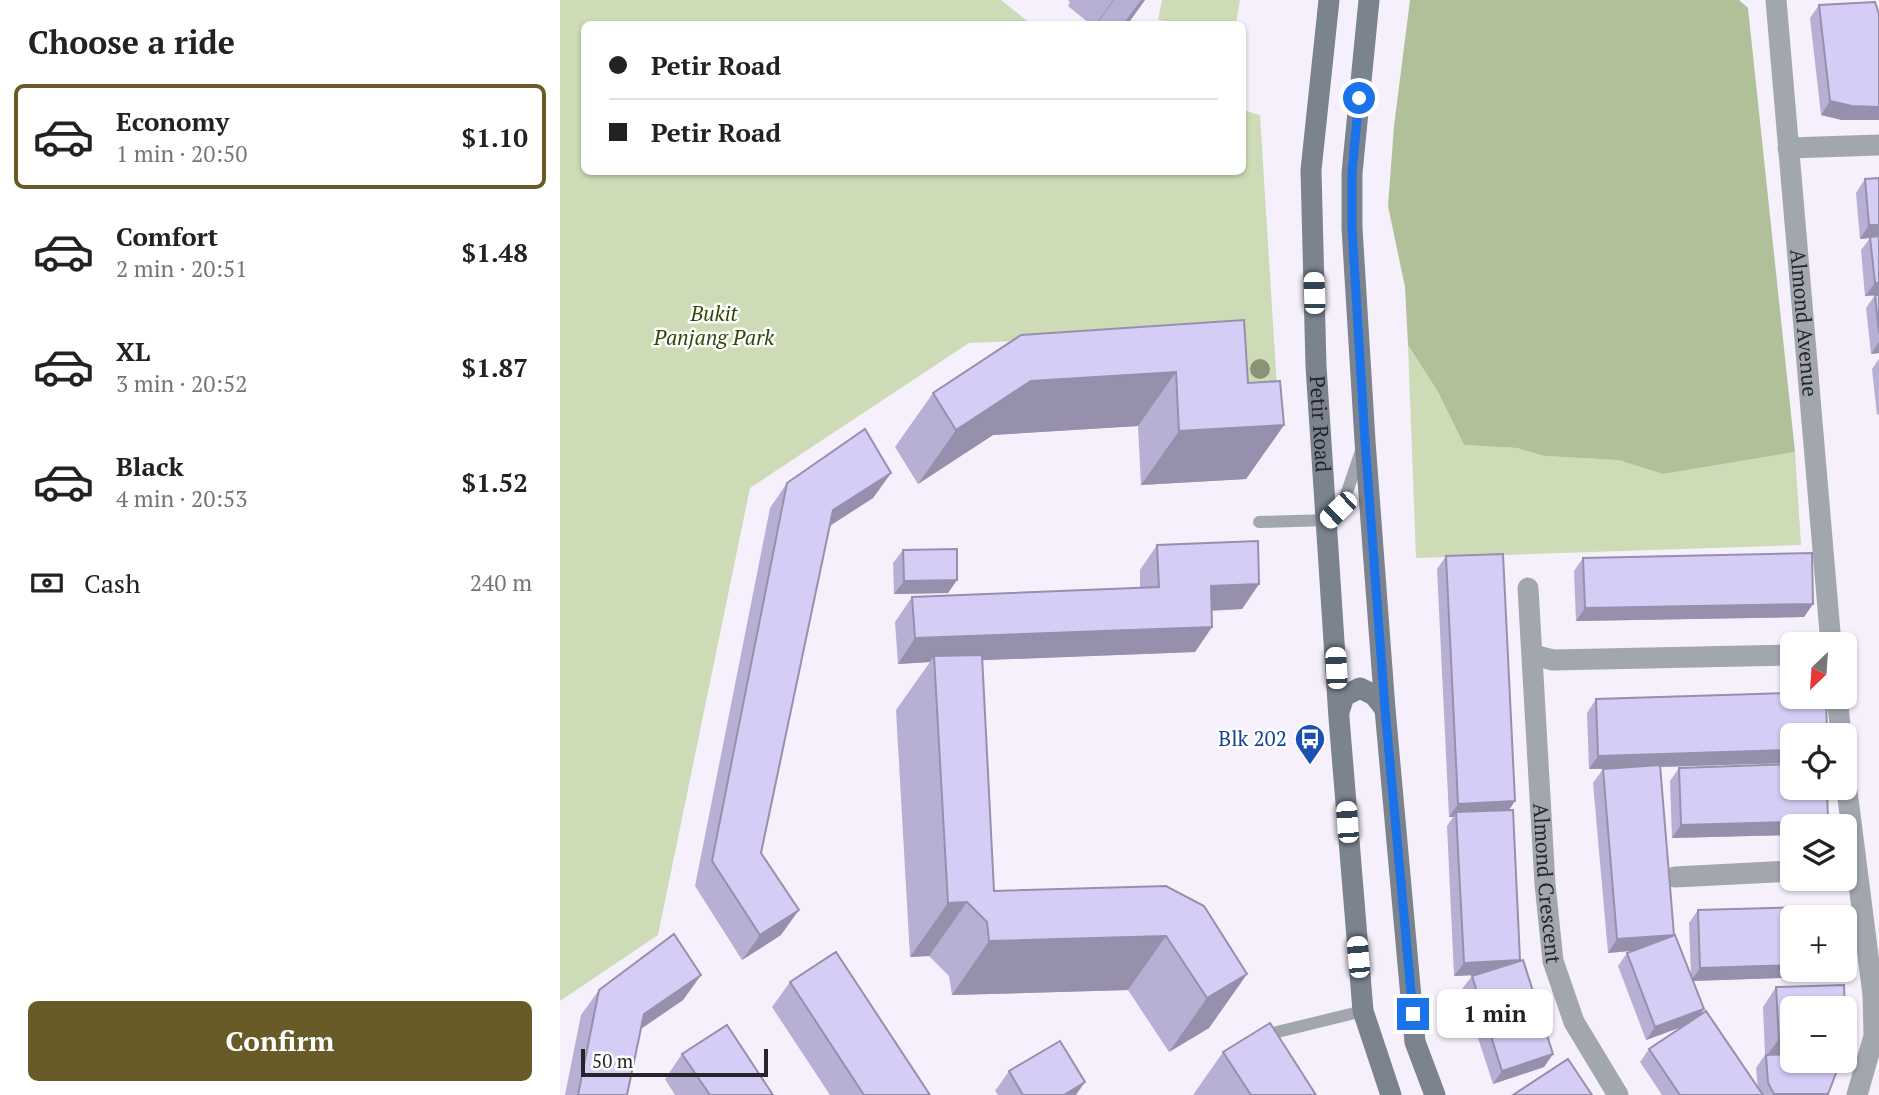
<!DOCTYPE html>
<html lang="en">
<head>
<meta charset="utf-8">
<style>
	:root { --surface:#fff; --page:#f6f6f6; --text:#222; --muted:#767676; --line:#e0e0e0; --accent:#685b28 }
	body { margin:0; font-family:"PT Serif",serif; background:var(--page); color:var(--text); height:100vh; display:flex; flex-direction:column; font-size:26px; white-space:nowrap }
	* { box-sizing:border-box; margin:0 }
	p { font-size:23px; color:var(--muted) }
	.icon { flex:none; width:38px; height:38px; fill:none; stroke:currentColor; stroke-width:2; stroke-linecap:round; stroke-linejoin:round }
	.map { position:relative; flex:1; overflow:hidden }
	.panel { display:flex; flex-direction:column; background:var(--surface); width:560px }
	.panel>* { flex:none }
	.guide { position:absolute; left:21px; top:21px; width:665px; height:154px; border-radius:10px; box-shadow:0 2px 5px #0004; display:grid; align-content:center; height:154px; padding:0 28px; background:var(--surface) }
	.needle { width:46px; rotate:205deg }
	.fabs { position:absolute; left:1220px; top:632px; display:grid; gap:14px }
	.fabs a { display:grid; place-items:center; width:77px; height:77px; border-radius:10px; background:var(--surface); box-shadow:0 2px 5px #0004; font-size:35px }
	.scale { position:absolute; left:21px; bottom:18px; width:187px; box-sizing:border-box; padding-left:7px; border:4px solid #28242c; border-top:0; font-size:19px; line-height:24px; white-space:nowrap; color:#28242c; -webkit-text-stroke:5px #fff; paint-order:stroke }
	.end { position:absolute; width:32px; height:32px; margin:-16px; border:9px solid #1a73e8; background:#fff; box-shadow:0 0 0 4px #fff }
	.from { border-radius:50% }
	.bubble { position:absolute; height:49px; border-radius:10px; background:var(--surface); box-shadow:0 2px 5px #0004; font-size:23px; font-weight:700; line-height:49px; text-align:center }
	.car { position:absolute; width:21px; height:42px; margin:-21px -10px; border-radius:9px; box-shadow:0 0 5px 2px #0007; background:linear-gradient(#fff 24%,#345 0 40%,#fff 0 76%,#345 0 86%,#fff 0) }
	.guide b { display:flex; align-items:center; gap:24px; height:66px; font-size:26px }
	.guide b+b { border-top:2px solid var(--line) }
	.guide i { width:18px; height:18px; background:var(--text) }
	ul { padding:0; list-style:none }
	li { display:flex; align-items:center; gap:21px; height:105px; margin:0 14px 10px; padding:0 14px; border:4px solid transparent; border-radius:10px }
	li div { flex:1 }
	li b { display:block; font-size:26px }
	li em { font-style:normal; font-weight:700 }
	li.current { border-color:var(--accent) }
	li>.icon { width:63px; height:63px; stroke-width:1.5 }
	h2 { padding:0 28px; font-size:32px; line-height:84px }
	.pay { display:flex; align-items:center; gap:18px; height:77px; padding:0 28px; font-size:26px }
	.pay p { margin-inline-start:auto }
	.action { display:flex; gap:14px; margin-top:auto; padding:14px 28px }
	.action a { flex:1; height:80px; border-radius:10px; background:var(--accent); color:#fff; font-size:28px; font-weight:700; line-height:80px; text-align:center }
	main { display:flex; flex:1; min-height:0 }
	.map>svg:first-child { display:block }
</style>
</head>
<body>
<main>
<section class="panel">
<h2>Choose a ride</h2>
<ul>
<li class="current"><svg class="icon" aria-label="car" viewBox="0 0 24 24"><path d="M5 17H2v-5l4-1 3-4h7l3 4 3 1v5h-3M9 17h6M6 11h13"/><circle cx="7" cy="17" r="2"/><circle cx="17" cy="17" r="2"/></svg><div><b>Economy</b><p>1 min · 20:50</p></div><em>$1.10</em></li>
<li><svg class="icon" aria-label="car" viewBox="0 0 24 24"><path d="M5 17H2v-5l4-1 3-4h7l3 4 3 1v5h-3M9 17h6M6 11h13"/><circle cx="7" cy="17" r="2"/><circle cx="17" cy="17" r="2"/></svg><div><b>Comfort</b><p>2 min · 20:51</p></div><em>$1.48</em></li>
<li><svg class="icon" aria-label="car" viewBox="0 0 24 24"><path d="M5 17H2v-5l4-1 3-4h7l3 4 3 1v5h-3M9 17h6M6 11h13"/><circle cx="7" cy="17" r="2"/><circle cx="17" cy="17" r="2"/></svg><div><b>XL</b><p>3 min · 20:52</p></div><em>$1.87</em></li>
<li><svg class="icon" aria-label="car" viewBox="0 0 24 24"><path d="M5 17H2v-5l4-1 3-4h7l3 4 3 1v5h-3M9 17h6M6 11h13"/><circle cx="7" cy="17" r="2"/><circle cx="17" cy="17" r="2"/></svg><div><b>Black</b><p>4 min · 20:53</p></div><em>$1.52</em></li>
</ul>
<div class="pay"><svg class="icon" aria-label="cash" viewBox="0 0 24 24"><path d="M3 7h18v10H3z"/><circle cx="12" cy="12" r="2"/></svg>Cash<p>240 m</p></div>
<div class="action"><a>Confirm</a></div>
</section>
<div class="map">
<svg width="1319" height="1095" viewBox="0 0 1319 1095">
	<rect width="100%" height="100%" fill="#f6f0fc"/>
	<g fill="#cddcb6">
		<path d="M0 0H441L471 24H24V172H682L683 110 700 115 717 388 655 423 650 333 409 343 190 488 98 935 0 1001Z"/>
		<path d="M602 0H680L676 24H626L598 20Z"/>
		<path d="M848 345 878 392 904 445 957 448 984 456 1058 460 1103 474 1235 452 1241 545 856 558Z"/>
	</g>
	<path fill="#b0c098" d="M850 0H1179L1188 8 1235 452 1103 474 1058 460 984 456 957 448 904 445 878 392 848 345 845 287 828 206 834 126Z"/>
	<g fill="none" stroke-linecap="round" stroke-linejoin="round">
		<g stroke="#a2a7af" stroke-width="12">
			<path d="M699 522 768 520 783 504 801 451"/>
			<path d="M701 1036 803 1011"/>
		</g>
		<g stroke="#a2a7af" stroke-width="21">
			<path id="s1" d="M1216 0 1271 644"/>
			<path d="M1228 148 1319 145"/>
			<path id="s2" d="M968 588 985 884 993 961 1014 1022 1058 1095"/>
			<path d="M973 655 993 660 1232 655"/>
			<path d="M1277 696 1281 735"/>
			<path d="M1284 767 1313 995 1314 1036 1297 1095"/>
			<path d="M1115 877 1232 871"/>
		</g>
		<g stroke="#7b838e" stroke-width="21">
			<path id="s3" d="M769 0 751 170 756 366 779 718 803 1011 831 1095"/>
			<path d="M809 0 792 173V228L805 441 825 709 855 1042 875 1095"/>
			<path d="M779 712 784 696 800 688 814 695 825 709"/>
		</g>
	</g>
	<circle fill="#8b9275" cx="700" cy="369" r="10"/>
	<g fill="#b8b0d4">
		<path d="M508 0H585L567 24H530L508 6 510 2Z"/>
		<path d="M1259 5 1282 120 1261 115 1250 18Z"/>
		<path d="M1305 179 1319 295 1305 296 1301 250 1310 238 1300 239 1296 193Z"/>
		<path d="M1315 295H1319V353L1311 354 1306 308Z"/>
		<path d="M461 335 688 383 724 425 686 479 581 485 578 426 433 435 358 484 335 447 373 393Z"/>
		<path d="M1319 359V414L1317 415 1312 369Z"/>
		<path d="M331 473 313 498 270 526 201 853 221 935 182 960 135 886 210 508 227 483Z"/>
		<path d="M597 545 699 584 682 609 652 611V627L635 652 422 660 434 891 606 886 687 974 649 1028 609 1052 568 990 392 995 389 976 369 956 350 957 336 710 370 662 338 664 335 622 352 597 580 588V570Z"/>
		<path d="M343 550 397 580 388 593 334 594 333 563Z"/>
		<path d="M886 556 955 801 949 810 960 960 993 1054 984 1067 933 1084 902 989 912 976 915 975 894 976 887 826 893 817H889L877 569Z"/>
		<path d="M1023 558 1253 604 1244 617 1016 621 1014 571Z"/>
		<path d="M1232 693V696H1266L1267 735H1232V763L1100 767 1113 936 1115 935 1131 975 1129 923 1138 910 1286 906 1288 963 1284 967V917H1232V970H1283L1278 976 1133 981 1144 1009 1139 1016 1146 1011 1198 1089 1196 1068 1205 1055 1203 1007 1216 987 1284 985 1286 1036 1284 1038V1008H1232V1060H1281L1268 1095H1102L1080 1062 1089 1049 1124 1026 1086 1040 1058 966 1067 953 1074 950 1048 953 1033 783 1043 769H1051H1029L1027 713 1036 699Z"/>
		<path d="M1119 768 1232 826V835L1112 838 1110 781Z"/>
		<path d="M141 975 123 1000 81 1029 67 1095H5L21 1015 39 990Z"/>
		<path d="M230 982 370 1095H270L212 1007Z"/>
		<path d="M663 1052 756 1095H633Z"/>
		<path d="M122 1054 213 1095H115L105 1079Z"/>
		<path d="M449 1071 516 1095H438L435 1091Z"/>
	</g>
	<g fill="#9690ac">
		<path d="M553 0H554L537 24H536Z"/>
		<path d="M581 0H585L570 21 567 24H563Z"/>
		<path d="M1270 101 1319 107V120H1282L1261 115Z"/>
		<path d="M1309 225H1319V237L1300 239Z"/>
		<path d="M1315 283H1319V295L1305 296Z"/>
		<path d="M1319 342V353L1311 354Z"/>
		<path d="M616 372 578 426 433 435 358 484 396 430 471 381Z"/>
		<path d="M724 425 686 479 581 485 619 431Z"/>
		<path d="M331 473 313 498 255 535 273 510Z"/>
		<path d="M397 580 388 593 334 594 344 581Z"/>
		<path d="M699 584 682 609 633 611 651 586Z"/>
		<path d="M1253 604 1244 617 1016 621 1025 608Z"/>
		<path d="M652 627 635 652 375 662 374 656 370 662 338 664 355 638Z"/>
		<path d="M1232 750V763L1029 769 1038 756Z"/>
		<path d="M955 801 946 814 896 812 893 817H889L898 804Z"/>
		<path d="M1268 821 1264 826H1232V835L1112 838 1121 825Z"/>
		<path d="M407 902 369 956 350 957 388 903Z"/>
		<path d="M239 910 221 935 182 960 200 935Z"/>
		<path d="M1114 935 1105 948 1048 953 1057 939Z"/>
		<path d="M606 936 568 990 392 995 429 941Z"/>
		<path d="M960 960 951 973 894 976 904 963Z"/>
		<path d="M1232 965V970H1283L1278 976 1131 981 1140 968Z"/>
		<path d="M687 974 649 1028 609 1052 647 998Z"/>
		<path d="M141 975 123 1000 66 1039 84 1014Z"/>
		<path d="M1144 1009 1135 1022 1086 1040 1095 1027Z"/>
		<path d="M1232 1038V1057L1205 1058 1219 1039Z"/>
		<path d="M993 1054 984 1067 933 1084 942 1071Z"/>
		<path d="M525 1082 516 1095H504Z"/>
	</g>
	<g fill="#d6cdf6" stroke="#9690ac" stroke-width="2">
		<path d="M1315 2 1319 14V107L1292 106 1270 101 1259 5Z"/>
		<path d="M1319 178V225H1309L1305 179Z"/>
		<path d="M1319 236V283H1315L1310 237Z"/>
		<path d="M1315 295H1319V333Z"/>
		<path d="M684 320 688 383 720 381 724 425 619 431 616 372 471 381 396 430 373 393 461 335Z"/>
		<path d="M305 429 331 473 273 510 201 853 239 910 200 935 152 861 227 483Z"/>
		<path d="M698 541 699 584 651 586 652 627 355 638 352 597 599 587 597 545Z"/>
		<path d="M397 549V580L344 581 343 550Z"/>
		<path d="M1252 553 1253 604 1025 608 1023 558Z"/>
		<path d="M943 554 955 801 898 804 886 556Z"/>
		<path d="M422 655 434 891 606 886 644 906 687 974 647 998 606 936 429 941 427 922 407 902 388 903 374 656Z"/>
		<path d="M1232 693V696H1266L1267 735H1232V750L1038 756 1036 699Z"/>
		<path d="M1232 764V788H1267L1268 821 1121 825 1119 768Z"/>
		<path d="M1100 765 1114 935 1057 939 1043 769Z"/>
		<path d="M953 810 960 960 904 963 896 812Z"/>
		<path d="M1286 906 1288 963H1284V917H1232V965L1140 968 1138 910Z"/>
		<path d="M114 934 141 975 84 1014 67 1095H18L39 990Z"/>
		<path d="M1115 935 1144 1009 1095 1027 1067 953Z"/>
		<path d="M276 952 370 1095H304L230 982Z"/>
		<path d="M963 960 993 1054 942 1071 912 976Z"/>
		<path d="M1284 985 1286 1036H1284V1008H1232V1038L1219 1039 1216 987Z"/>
		<path d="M1146 1011 1203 1095H1120L1089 1049Z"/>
		<path d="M710 1023 756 1095H691L663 1052Z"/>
		<path d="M167 1025 213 1095H150L122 1054Z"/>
		<path d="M500 1041 525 1082 504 1095H463L449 1071Z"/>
		<path d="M1232 1054V1060H1281L1268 1094H1214L1208 1083 1206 1055Z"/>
		<path d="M1008 1059 1032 1095H953Z"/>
	</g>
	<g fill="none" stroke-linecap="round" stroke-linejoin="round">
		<path stroke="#1a73e8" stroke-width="9" d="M799 98 792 173V228L805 441 825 709 853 1014"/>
	</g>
	<defs>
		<g id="bus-pin" transform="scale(1.575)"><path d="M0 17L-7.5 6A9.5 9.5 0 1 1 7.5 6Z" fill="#1a4fb4" stroke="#fff"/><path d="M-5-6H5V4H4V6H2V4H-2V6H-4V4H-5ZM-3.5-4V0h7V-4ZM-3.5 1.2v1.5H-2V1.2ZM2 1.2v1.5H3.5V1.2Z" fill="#fff"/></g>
	</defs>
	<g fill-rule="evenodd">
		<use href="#bus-pin" x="750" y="739"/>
	</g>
	<g text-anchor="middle" stroke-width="5" stroke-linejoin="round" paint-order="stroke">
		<g font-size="21" font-style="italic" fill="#344607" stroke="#fff">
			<text x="154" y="321">Bukit<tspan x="154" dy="24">Panjang Park</tspan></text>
		</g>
		<g font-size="21" fill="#28242c" stroke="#fff">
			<text dy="7" stroke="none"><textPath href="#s1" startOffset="324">Almond Avenue</textPath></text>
			<text dy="7" stroke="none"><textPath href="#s3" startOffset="425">Petir Road</textPath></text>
			<text dy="7" stroke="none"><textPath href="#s2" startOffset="296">Almond Crescent</textPath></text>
		</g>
		<g font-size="21" fill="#164399" stroke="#fff" text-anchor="end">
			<text x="727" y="746">Blk 202</text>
		</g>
	</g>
</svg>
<div class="fabs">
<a><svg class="needle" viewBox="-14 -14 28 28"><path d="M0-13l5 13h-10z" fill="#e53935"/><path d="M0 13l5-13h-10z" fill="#767676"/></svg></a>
<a><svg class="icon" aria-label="locate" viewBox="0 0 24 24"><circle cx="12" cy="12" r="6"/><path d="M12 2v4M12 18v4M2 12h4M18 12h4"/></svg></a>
<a><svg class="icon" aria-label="layers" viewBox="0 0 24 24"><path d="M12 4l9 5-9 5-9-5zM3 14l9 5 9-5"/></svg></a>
<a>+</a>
<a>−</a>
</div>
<div class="scale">50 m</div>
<i class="end from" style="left:799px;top:98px"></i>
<i class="end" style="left:853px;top:1014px"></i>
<div class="bubble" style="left:877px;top:989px;width:116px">1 min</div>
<i class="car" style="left:754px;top:293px;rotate:358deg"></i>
<i class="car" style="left:778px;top:510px;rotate:226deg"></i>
<i class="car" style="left:776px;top:668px;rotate:357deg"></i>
<i class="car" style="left:787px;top:822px;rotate:356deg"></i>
<i class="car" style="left:798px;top:957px;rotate:355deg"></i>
<div class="guide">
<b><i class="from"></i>Petir Road</b>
<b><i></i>Petir Road</b>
</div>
</div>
</main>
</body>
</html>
